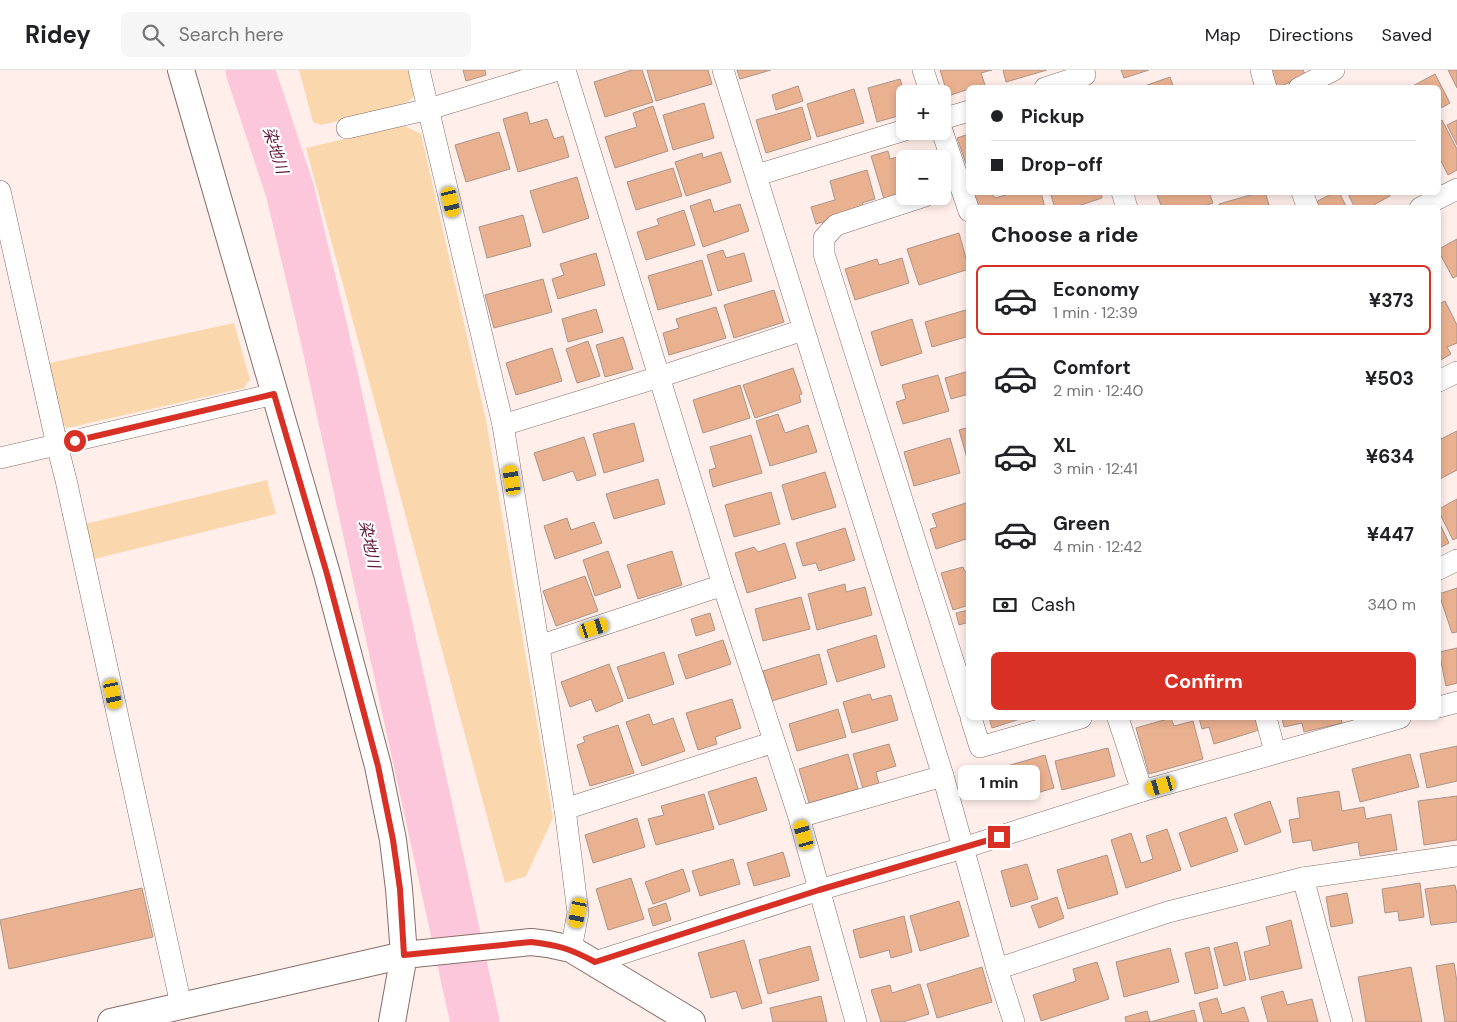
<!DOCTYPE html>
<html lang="en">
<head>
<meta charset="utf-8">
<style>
	:root { --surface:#fff; --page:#f6f6f6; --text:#202124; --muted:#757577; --line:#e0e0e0; --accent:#d93025 }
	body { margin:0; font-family:"DM Sans","Noto Sans JP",sans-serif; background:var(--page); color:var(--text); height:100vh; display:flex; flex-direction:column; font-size:19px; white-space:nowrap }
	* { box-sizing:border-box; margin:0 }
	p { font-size:16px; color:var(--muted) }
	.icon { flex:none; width:28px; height:28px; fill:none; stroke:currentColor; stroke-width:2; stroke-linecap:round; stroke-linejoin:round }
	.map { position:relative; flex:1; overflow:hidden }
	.panel { position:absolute; left:966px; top:135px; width:475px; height:515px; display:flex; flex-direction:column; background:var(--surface); border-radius:8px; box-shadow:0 2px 8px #0003 }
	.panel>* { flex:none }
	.top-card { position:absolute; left:966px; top:15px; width:475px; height:110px; border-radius:8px; box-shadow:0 2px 8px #0003; display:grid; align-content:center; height:110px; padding:0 25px; background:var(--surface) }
	.tools { position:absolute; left:896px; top:15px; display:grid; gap:10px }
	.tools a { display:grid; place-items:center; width:55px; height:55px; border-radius:8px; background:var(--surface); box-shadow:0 2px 8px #0003; font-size:25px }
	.end { position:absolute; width:22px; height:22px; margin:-11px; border:6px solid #d93025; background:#fff; box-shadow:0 0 0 2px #fff }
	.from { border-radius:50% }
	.bubble { position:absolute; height:35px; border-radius:8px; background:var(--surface); box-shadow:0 2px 8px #0003; font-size:16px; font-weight:700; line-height:35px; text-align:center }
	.car { position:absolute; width:15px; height:30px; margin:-15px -8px; border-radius:6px; box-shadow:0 0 4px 1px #0007; background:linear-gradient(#f5c518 24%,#345 0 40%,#f5c518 0 76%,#345 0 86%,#f5c518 0) }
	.top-card b { display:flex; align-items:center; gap:18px; height:48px; font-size:19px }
	.top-card b+b { border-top:1px solid var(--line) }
	.top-card i { width:12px; height:12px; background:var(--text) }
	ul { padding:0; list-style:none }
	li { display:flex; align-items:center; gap:15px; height:70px; margin:0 10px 8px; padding:0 15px; border:2px solid transparent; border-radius:8px }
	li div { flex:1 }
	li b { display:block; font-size:19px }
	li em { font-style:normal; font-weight:700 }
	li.on { border-color:var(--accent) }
	li>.icon { width:45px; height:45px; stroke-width:1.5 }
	h2 { padding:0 25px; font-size:22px; line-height:60px }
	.pay { display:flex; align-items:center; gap:12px; height:55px; padding:0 25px; font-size:19px }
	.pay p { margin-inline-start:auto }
	.button { display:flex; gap:10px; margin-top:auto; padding:10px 25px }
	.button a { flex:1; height:58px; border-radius:8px; background:var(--accent); color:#fff; font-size:20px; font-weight:700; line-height:58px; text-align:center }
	header { display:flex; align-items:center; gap:30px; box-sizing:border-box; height:70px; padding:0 25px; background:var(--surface); border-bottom:1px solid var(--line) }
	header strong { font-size:24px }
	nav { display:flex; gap:28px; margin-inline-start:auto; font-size:18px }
	.search { width:350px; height:45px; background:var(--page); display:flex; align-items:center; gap:12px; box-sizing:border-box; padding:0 18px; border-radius:8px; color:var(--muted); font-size:19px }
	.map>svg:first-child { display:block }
</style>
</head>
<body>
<header>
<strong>Ridey</strong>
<div class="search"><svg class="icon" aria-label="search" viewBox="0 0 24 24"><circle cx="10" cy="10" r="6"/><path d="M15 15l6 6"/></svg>Search here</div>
<nav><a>Map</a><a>Directions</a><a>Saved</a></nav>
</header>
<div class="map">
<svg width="1457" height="952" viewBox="0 0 1457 952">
	<rect width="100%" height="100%" fill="#ffeeea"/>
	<g fill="#fbd7ad">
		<path d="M299 0H408L416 25 402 36 321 55 313 52Z"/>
		<path d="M403 55 421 64 486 350 553 748 526 806 505 813 306 78Z"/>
		<path d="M234 253 250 310 244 318 67 358 58 350 45 294Z"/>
		<path d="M267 410 276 444 94 489 85 454Z"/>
	</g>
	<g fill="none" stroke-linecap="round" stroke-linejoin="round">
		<path stroke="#fcc7da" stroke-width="49" d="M250 0 290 121 323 259 475 952"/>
	</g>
	<g fill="#eab190" stroke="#ab9488">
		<path d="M463 0H485L486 5 466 11Z"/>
		<path d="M632 0H642L653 32 605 47 594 12Z"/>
		<path d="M647 0H708L712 14 656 31Z"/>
		<path d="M737 0H771L740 9Z"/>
		<path d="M940 0H992L981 3 985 15 969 18V19L948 26Z"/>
		<path d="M1003 0H1047L1006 12Z"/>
		<path d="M1121 0H1149L1124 8Z"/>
		<path d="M1269 0H1303L1305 4 1278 18Z"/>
		<path d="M1448 0H1457V18Z"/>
		<path d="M1435 4 1450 33 1439 39V18H1409Z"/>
		<path d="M1170 7 1174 18H1139Z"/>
		<path d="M900 9 905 24V44L877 52 868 18Z"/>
		<path d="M798 16 803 31 776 40 772 25Z"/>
		<path d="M854 19 864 53 817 67 807 34Z"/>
		<path d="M704 33 714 68 673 80 663 45Z"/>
		<path d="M653 36 668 81 615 98 605 67 637 57 633 43Z"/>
		<path d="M802 37 811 69 766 83 756 50Z"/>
		<path d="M527 42 530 54 547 49 554 69 563 66 569 87 518 102 503 49Z"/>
		<path d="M1442 50 1457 79V100L1448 105 1440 89 1439 90V52Z"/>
		<path d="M1457 50V75L1447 55Z"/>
		<path d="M499 62 510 99 466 112 455 75Z"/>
		<path d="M969 64V102L957 68Z"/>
		<path d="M888 81 890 89 916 82 918 89H905V123L884 129 871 86Z"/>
		<path d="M721 82 731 112 686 126 675 92 702 83 703 88Z"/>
		<path d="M673 98 682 126 636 140 627 112Z"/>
		<path d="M867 100 875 129 862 133 864 140 816 154 811 137 835 130 830 111Z"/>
		<path d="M577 107 589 148 543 163 530 121Z"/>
		<path d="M977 122H991L995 128 1016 122H1041L1045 138H977L973 123Z"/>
		<path d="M1050 122H1101L1102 128 1072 138H1055Z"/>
		<path d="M1156 122H1209L1213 133 1198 138H1162Z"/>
		<path d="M1261 122H1265L1270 138H1220L1219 134Z"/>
		<path d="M1335 122H1339L1347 138H1314L1312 134Z"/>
		<path d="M1347 122H1389L1390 126 1368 138H1355Z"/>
		<path d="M710 129 714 142 740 134 749 161 703 177 690 136Z"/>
		<path d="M684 140 695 175 646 190 637 162 659 155 657 149Z"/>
		<path d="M523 145 531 176 487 188 479 157Z"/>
		<path d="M959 163 969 199 919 215 907 179Z"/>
		<path d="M1457 169V206L1453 208 1439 182V179Z"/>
		<path d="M723 180 726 188 744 183 752 211 718 221 707 185Z"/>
		<path d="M596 183 605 215 558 229 552 209 564 205 560 194Z"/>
		<path d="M902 188 909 213 855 230 845 199 877 189 879 195Z"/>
		<path d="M702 190 712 225 658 240 648 206Z"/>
		<path d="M543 209 552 242 494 258 485 225Z"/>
		<path d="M774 220 784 252 734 268 724 235Z"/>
		<path d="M1445 231 1457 255V273L1447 277 1451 284 1439 291V234Z"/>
		<path d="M716 237 726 268 669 285 663 263 679 258 676 249Z"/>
		<path d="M596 239 603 262 568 272 562 249Z"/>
		<path d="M969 239V266L932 277 925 252Z"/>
		<path d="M912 249 922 283 881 296 871 262Z"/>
		<path d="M623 267 633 299 605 307 596 275Z"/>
		<path d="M588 271 600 306 577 313 566 279Z"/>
		<path d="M552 278 562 311 516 325 506 293Z"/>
		<path d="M793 298 802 324 799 325 801 332 755 348 743 315Z"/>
		<path d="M969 301V324L951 329 945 308Z"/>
		<path d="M938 305 949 341 903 354 896 332 906 329 902 315Z"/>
		<path d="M740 315 750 348 703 363 693 330Z"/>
		<path d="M778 344 785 363 808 355 817 382 770 396 756 351Z"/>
		<path d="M634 353 644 391 604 403 593 364Z"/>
		<path d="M969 357V395L959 360Z"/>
		<path d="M1457 361V400L1440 409 1439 406V370Z"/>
		<path d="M751 365 762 403 713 417 709 400 716 398 710 377Z"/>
		<path d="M584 367 596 405 577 411 573 401 543 411 534 383Z"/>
		<path d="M950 368 960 403 914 416 904 382Z"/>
		<path d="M825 402 836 437 792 450 782 415Z"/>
		<path d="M658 409 665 434 614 449 606 424Z"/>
		<path d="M771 422 780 454 734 467 725 435Z"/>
		<path d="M1457 429V468L1453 470 1439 442V439Z"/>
		<path d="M969 432V468L936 479 930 459 937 457 932 444Z"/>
		<path d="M567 448 571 460 594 452 602 473 555 489 544 456Z"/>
		<path d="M1439 452 1449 473 1439 478Z"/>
		<path d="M845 458 855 490 819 501 816 493 803 496 796 473Z"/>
		<path d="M785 473 796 508 747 523 735 483 754 477 758 482Z"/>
		<path d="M608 481 621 517 595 526 583 490Z"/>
		<path d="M672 481 682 515 638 529 627 495Z"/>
		<path d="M963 497 965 502 969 501V535L953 540 941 503Z"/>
		<path d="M585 506 598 541 556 556 543 521Z"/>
		<path d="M845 514 846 522 865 517 872 545 817 560 808 524Z"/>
		<path d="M1457 518V562L1452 563 1439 524Z"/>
		<path d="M801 527 810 559 763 571 755 539Z"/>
		<path d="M969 540V552L959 555 956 543Z"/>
		<path d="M710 543 715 560 696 566 691 549Z"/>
		<path d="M876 565 885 597 837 612 827 580Z"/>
		<path d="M723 570 731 594 686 609 678 585Z"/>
		<path d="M1457 578V613L1446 616 1439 582Z"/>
		<path d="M664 582 674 614 628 629 617 597Z"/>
		<path d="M819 584 827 614 772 631 763 601Z"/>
		<path d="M609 594 623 631 596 642 591 629 570 637 561 612Z"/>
		<path d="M870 624 872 630 891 625 898 650 852 663 843 632Z"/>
		<path d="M732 629 741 658 715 667 717 674 698 680 686 643Z"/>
		<path d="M838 639 846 667 797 681 789 654Z"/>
		<path d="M649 644 653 655 673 648 685 681 642 696 626 652Z"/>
		<path d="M989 648H1023L992 658Z"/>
		<path d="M1171 648 1174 656 1193 651 1203 689 1149 704 1136 658Z"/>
		<path d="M1199 648H1255L1259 660 1214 674 1209 657 1202 659Z"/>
		<path d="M1282 648H1341L1342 653 1304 662 1302 653 1284 657Z"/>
		<path d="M618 655 634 703 590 716 577 675 585 672 583 667Z"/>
		<path d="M889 674 896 696 876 702 879 714 863 719 853 684Z"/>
		<path d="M1457 676V711L1427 718 1420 684Z"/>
		<path d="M1108 678 1115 706 1062 720 1055 691Z"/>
		<path d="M848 684 858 719 809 733 799 699Z"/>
		<path d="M1410 684 1419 717 1360 732 1352 699Z"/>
		<path d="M1045 685 1054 718 1016 729 1007 696Z"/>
		<path d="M756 707 767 740 719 755 708 722Z"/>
		<path d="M1339 721 1342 741 1364 737 1366 749 1391 744 1397 780 1360 786 1358 772 1313 781 1311 770 1293 773 1289 750 1300 748 1297 728Z"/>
		<path d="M704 724 714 759 656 775 648 749 664 745 661 736Z"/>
		<path d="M1457 726V770L1424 775 1418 731Z"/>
		<path d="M1270 731 1281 762 1245 775 1234 744Z"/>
		<path d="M1226 747 1238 781 1191 797 1179 763Z"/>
		<path d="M637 748 645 777 593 793 585 765Z"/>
		<path d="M1167 759 1181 800 1126 818 1111 770 1131 763 1141 793 1153 789 1146 766Z"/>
		<path d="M783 782 790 806 754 816 747 793Z"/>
		<path d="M1107 785 1118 824 1068 839 1057 800Z"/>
		<path d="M733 789 740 814 700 826 692 801Z"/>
		<path d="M1027 794 1038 829 1011 837 1001 801Z"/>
		<path d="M683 799 690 821 653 834 645 812Z"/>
		<path d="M631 808 644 849 608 860 596 819Z"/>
		<path d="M1420 813 1424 847 1399 851 1398 841 1385 843 1382 819Z"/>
		<path d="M1455 815 1457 824V852L1431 855 1425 819Z"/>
		<path d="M142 818 153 867 9 899 0 850Z"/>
		<path d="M1347 823 1353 853 1331 857 1326 827Z"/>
		<path d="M1057 827 1064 848 1039 858 1031 836Z"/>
		<path d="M959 831 969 866 920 881 910 846Z"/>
		<path d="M666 833 671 850 653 856 648 839Z"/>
		<path d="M904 846 912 882 891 888 889 880 860 888 853 860Z"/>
		<path d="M1291 850 1302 898 1250 910 1244 882 1270 875 1266 857Z"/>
		<path d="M744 870 762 933 742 939 736 921 711 928 698 883Z"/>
		<path d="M1237 872 1246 910 1224 916 1214 878Z"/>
		<path d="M810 876 819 910 768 924 759 890Z"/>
		<path d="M1209 877 1218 918 1195 924 1185 883Z"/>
		<path d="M1170 878 1179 912 1124 927 1116 892Z"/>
		<path d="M1097 892 1109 929 1041 951 1033 925 1076 911 1073 899Z"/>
		<path d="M1454 893 1457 912V952H1445L1436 896Z"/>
		<path d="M982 897 992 932 937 948 927 914Z"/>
		<path d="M1411 897 1422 952H1366L1358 907Z"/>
		<path d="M920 914 929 944 903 952H881L871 920 890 915 892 923Z"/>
		<path d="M1283 921 1287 935 1312 929 1318 952H1268L1261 927Z"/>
		<path d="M821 926 827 952H773L770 938Z"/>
		<path d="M1217 928 1222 944 1244 937 1249 952H1204L1199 933Z"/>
		<path d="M1194 940 1197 952H1126L1125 947 1147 941 1150 952Z"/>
	</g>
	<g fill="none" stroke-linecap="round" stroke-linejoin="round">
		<g stroke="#866d68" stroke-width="22">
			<g id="minor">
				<path d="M419 0 503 355 565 739 578 843 571 879"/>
				<path d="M565 0 723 515 799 747 856 952"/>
				<path d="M723 0 943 706 997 899 1014 952"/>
				<path d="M923 0 931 24"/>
				<path d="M1261 0 1266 18"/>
				<path d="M1045 18 1085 5"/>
				<path d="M1299 18 1334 0"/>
				<path d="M942 49 969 41"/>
				<path d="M347 58 429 39 558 0"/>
				<path d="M942 61 969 141"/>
				<path d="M757 105 905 60"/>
				<path d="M0 121 57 375 66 410 181 935"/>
				<path d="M1122 122 1127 138"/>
				<path d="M1302 122 1308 138"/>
				<path d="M925 126 836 155 824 168V184L969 641"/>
				<path d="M1420 138 1457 119"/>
				<path d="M1439 311 1457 302"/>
				<path d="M503 355 659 307 803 260"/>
				<path d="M0 388 274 324"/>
				<path d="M1439 499 1457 490"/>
				<path d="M539 576 723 515"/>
				<path d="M1439 637 1457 632"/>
				<path d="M971 648 980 677 1081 648"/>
				<path d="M1118 648 1142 721"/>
				<path d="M1266 648 1275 682"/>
				<path d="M565 739 774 672"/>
				<path d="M799 747 943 706"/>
				<path d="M1303 808 1342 952"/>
				<path d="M595 892 819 820 963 778 1142 721 1400 648"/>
				<path d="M997 899 1168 842 1303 808 1457 786"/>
			</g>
		</g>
		<g stroke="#866d68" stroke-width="28">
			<g id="tertiary">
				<path d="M181 0 327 504 378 696 393 770 399 819 404 885 392 952"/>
				<path d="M111 952 404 885 531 872 548 874 571 879 692 952"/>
			</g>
		</g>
		<use href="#minor" stroke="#fff" stroke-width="21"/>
		<use href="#tertiary" stroke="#fff" stroke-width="26"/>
	</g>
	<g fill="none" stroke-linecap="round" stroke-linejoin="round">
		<path stroke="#d93025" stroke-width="6" d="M75 371 274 324 327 504 378 696 393 770 400 819 404 885 531 872C558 875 571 879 595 892L819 820 999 767"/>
	</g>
	<g text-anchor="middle" stroke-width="4.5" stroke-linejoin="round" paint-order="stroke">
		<g font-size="16" font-style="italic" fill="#5f163a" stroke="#fff">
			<text transform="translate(276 80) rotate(72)" y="6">染地川</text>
			<text transform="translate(370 474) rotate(78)" y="6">染地川</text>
		</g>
	</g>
</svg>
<div class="tools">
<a>+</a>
<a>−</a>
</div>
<i class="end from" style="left:75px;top:371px"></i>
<i class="end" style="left:999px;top:767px"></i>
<div class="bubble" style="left:958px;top:695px;width:82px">1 min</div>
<i class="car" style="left:451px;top:132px;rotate:167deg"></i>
<i class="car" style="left:512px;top:410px;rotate:351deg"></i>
<i class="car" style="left:594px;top:558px;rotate:72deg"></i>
<i class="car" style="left:113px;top:624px;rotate:168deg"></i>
<i class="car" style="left:1161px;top:716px;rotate:254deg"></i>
<i class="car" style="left:804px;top:765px;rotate:344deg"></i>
<i class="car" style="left:578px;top:843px;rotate:191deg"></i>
<div class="top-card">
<b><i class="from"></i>Pickup</b>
<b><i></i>Drop-off</b>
</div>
<section class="panel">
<h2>Choose a ride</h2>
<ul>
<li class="on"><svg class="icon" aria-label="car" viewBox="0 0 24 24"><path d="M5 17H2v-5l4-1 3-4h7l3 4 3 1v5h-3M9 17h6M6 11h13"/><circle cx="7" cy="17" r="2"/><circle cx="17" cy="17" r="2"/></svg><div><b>Economy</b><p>1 min · 12:39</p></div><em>¥373</em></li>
<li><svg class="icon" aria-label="car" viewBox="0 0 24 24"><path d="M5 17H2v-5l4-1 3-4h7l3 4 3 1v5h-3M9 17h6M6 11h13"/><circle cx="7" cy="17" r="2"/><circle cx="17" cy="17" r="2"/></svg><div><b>Comfort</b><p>2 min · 12:40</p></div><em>¥503</em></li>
<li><svg class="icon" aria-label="car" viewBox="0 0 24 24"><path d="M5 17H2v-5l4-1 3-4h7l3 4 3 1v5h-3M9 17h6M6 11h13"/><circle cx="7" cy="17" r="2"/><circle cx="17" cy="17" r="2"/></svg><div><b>XL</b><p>3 min · 12:41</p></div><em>¥634</em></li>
<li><svg class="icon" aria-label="car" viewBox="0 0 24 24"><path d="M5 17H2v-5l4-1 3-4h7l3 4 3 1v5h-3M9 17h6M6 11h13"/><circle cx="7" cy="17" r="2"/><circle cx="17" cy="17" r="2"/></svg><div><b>Green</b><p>4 min · 12:42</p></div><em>¥447</em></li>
</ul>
<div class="pay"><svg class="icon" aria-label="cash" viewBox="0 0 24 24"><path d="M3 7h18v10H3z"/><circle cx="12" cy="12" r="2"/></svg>Cash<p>340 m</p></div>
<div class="button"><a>Confirm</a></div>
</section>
</div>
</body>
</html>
